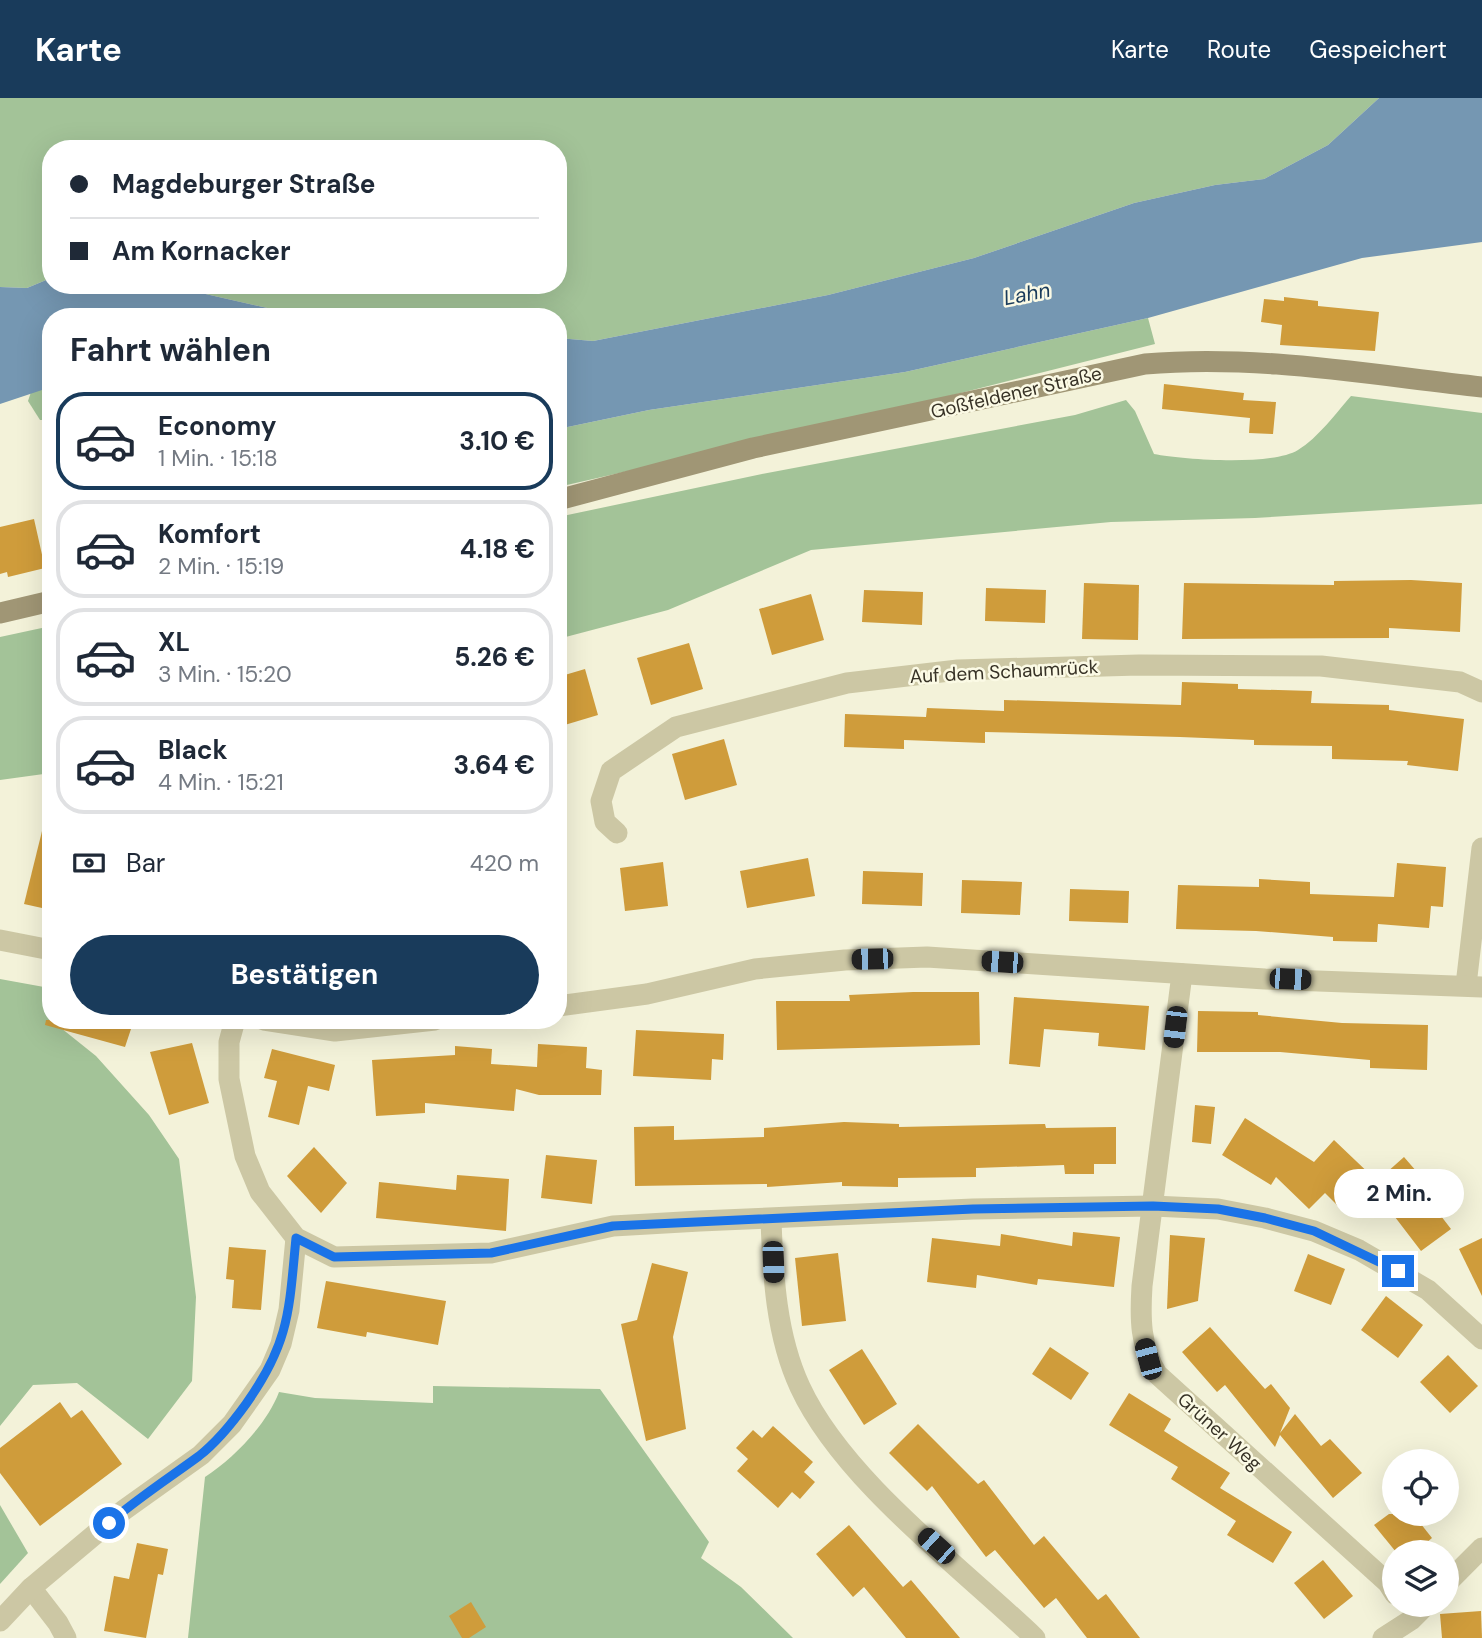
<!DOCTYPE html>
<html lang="de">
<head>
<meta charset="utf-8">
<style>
	:root { --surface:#fff; --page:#f2f2f3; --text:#1f2937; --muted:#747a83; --line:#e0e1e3; --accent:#193b5b }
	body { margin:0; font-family:"DM Sans",sans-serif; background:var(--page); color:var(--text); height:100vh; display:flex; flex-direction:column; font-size:26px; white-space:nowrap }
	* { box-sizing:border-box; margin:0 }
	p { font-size:23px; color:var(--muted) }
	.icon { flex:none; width:38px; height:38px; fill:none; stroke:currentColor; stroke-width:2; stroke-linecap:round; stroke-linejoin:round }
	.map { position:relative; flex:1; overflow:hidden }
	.sheet { position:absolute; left:42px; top:210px; width:525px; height:721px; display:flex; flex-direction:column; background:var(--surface); border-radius:28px; box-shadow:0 7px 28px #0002 }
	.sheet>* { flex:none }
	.hud { position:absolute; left:42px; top:42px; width:525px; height:154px; border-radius:28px; box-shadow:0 7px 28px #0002; display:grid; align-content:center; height:154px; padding:0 28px; background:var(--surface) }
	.tools { position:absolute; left:1382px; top:1351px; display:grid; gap:14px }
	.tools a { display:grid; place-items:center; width:77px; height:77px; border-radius:50%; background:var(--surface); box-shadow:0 7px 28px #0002; font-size:35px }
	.end { position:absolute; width:32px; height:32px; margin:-16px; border:9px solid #1a73e8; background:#fff; box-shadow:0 0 0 4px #fff }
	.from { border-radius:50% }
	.bubble { position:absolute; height:49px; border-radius:24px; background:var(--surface); box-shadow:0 7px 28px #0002; font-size:23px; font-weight:700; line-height:49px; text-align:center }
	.car { position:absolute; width:21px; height:42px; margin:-21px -10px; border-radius:9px; box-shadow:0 0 5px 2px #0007; background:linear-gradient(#222 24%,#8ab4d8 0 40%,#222 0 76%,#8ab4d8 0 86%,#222 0) }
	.hud b { display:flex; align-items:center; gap:24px; height:66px; font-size:26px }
	.hud b+b { border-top:2px solid var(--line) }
	.hud i { width:18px; height:18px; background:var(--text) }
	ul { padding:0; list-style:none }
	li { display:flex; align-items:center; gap:21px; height:98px; margin:0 14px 10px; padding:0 14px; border:4px solid var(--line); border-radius:28px }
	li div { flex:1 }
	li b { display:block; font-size:26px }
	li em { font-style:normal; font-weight:700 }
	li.on { border-color:var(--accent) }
	li>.icon { width:63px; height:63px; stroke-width:1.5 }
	h2 { padding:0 28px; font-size:32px; line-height:84px }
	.pay { display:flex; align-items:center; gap:18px; height:77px; padding:0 28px; font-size:26px }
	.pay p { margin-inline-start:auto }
	.action { display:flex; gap:14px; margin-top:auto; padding:14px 28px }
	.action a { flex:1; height:80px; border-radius:42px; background:var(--accent); color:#fff; font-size:28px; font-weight:700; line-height:80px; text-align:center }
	header { display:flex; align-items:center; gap:42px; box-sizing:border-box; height:98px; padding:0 35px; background:var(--accent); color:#fff }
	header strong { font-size:33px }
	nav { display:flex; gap:38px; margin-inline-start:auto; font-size:24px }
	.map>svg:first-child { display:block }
</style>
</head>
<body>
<header>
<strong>Karte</strong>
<nav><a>Karte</a><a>Route</a><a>Gespeichert</a></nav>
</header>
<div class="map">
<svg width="1482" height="1540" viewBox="0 0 1482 1540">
	<rect width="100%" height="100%" fill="#f3f2d9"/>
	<g fill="#a3c398">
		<path d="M0 0H1379L1328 47 1264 81 1215 87 1134 105 974 160 828 197 593 243 558 240V219H350L272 211 166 187H558V51H51V180L27 190 0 189Z"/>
		<path d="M1148 220 1155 246 874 317 558 389V331L649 312 905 274Z"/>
		<path d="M51 289V322H40L28 303 31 294Z"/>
		<path d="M1351 298 1482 315V406L1255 420 1111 424 811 452 668 512 558 541V419L762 376 1075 317 1126 302 1135 313 1154 356C1185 362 1272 368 1298 352 1318 340 1336 315 1351 298Z"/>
		<path d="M51 528V675L0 682V539Z"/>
		<path d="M0 881 44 889 51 909V922L96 958 149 1017 179 1061 196 1199 192 1283 148 1341 77 1285 33 1287 0 1328Z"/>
		<path d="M433 1288 600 1291 709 1444 701 1460 741 1489 793 1540H188L205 1379C234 1360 267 1326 279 1294L315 1300 433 1305Z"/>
		<path d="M0 1407 28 1455 0 1486Z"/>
	</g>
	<g fill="#7597b2">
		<path d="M1379 0H1482V144L1362 160 1148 220 905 274 649 312 558 331V240L593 243 828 197 974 160 1134 105 1215 87 1264 81 1328 47Z"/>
		<path d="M51 180V187H166L272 211 350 219H51V289L0 306V189L27 190Z"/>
	</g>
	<g fill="#cf9c3b">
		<path d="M1284 199 1318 203V208L1379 214 1375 253 1280 247 1282 227 1261 224 1264 201 1284 203Z"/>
		<path d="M1164 286 1244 295 1243 302 1276 304 1273 336 1249 335 1250 320 1162 311Z"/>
		<path d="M34 421 45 470 8 479 7 474 0 476V429Z"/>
		<path d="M1411 482 1462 485 1460 534 1389 530V540L1182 541 1184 485 1334 487V483Z"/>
		<path d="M1084 485 1139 487 1138 542 1082 541Z"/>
		<path d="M986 490 1046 492 1045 525 985 523Z"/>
		<path d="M864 492 923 494 922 527 862 524Z"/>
		<path d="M811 496 824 542 772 557 759 511Z"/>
		<path d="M689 545 703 591 651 607 637 560Z"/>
		<path d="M585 571 598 617 558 629V579Z"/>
		<path d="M1182 584 1238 586V591L1312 593 1311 605 1389 607V612L1464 621 1458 673 1407 667 1408 663 1332 661V648L1254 647V642L1180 639 985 634V645L904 642V651L844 649 845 616 926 619 927 610 1004 613V602L1181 607Z"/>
		<path d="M724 641 737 687 685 702 672 656Z"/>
		<path d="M44 725 51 726V812L24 806Z"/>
		<path d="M808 760 815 798 747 810 740 773Z"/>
		<path d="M663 764 668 808 625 813 620 770Z"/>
		<path d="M1397 765 1446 769 1443 809 1431 808 1429 830 1378 826 1377 844 1333 843V839L1256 833 1176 831 1178 787 1259 789V781L1310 784V796L1394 799Z"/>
		<path d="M863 773 923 775 922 808 862 806Z"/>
		<path d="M962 782 1022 784 1020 817 961 815Z"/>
		<path d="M1070 791 1129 793 1128 825 1069 823Z"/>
		<path d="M913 894H979L980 947 777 952 776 903H850L849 897Z"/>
		<path d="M1014 899 1149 908 1145 952 1098 948 1099 935 1044 931 1040 969 1009 966Z"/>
		<path d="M1198 913 1258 914V917L1342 925 1428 927 1427 972 1370 970V962L1280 954H1197Z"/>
		<path d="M46 922H134L125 949 45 927Z"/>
		<path d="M636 932 724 936 723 962 712 961 711 982 633 978Z"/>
		<path d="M192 945 209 1005 169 1017 150 954Z"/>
		<path d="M538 946 587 949 586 970 602 972 601 997H539L516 991 514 1013 425 1005V1015L376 1018 372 962 455 957V948L492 951 491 966 537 969Z"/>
		<path d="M272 951 335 967 329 993 308 988 299 1027 268 1019 277 983 264 980Z"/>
		<path d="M1195 1007 1215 1009 1211 1046 1192 1044Z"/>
		<path d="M1245 1020 1314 1064 1334 1042 1377 1083 1404 1059 1417 1074 1411 1079 1451 1131 1421 1153 1372 1089 1346 1116 1325 1095 1309 1111 1276 1079 1271 1087 1222 1057Z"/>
		<path d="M844 1024 899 1026V1029L1045 1026 1046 1030 1116 1029V1066H1094V1076H1065L1064 1067 976 1070V1079L898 1080V1089L842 1088V1084L767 1089V1086L635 1088 634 1029 674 1028V1042L764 1039V1030Z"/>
		<path d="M314 1049 347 1085 321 1115 287 1078Z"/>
		<path d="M546 1057 597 1062 592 1106 541 1100Z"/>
		<path d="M457 1077 509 1081 506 1133 376 1120 379 1084 456 1092Z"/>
		<path d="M1073 1134 1120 1139 1114 1189 1038 1181 1037 1187 977 1177 976 1190 927 1184 932 1140 1000 1148 1001 1136 1072 1148Z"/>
		<path d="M1170 1137 1205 1140 1198 1203 1167 1211Z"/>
		<path d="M1482 1140V1198L1459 1151Z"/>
		<path d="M229 1149 266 1152 261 1212 232 1210 234 1182 226 1181Z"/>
		<path d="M838 1155 846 1223 802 1228 795 1160Z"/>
		<path d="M1308 1156 1345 1171 1331 1207 1294 1193Z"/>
		<path d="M652 1165 688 1174 673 1239 686 1331 646 1343 621 1226 637 1222Z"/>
		<path d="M326 1183 446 1203 438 1247 367 1234 366 1239 317 1230Z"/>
		<path d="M1386 1198 1423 1227 1398 1260 1361 1232Z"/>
		<path d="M1210 1229 1265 1291 1271 1286 1290 1310 1280 1335 1295 1316 1321 1348 1330 1341 1362 1375 1333 1400 1280 1337 1275 1349 1225 1287 1217 1294 1182 1254Z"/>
		<path d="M1050 1249 1089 1275 1071 1302 1032 1276Z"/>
		<path d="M862 1251 897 1306 864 1327 829 1272Z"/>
		<path d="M1448 1257 1478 1288 1450 1315 1420 1284Z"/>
		<path d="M1129 1295 1171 1321 1164 1333 1230 1375 1220 1390 1292 1434 1273 1465 1227 1437 1236 1423 1171 1381 1178 1369 1109 1327Z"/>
		<path d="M60 1304 71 1320 82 1312 122 1366 40 1428 0 1375V1350Z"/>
		<path d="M918 1326 978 1386 984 1382 1034 1447 1044 1438 1098 1502 1106 1496 1140 1540H1087L1056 1500 1044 1510 995 1452 986 1459 932 1388 927 1393 889 1355Z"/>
		<path d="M773 1328 813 1364 804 1374 815 1384 800 1401 792 1394 778 1410 737 1373 748 1361 736 1350 753 1332 762 1340Z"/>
		<path d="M1389 1416H1413L1432 1440 1415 1454H1396L1374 1427Z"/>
		<path d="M849 1427 903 1489 911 1482 960 1540H906L864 1489 853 1499 816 1456Z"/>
		<path d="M137 1445 168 1451 163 1477 158 1476 146 1540 104 1533 114 1478 129 1481Z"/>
		<path d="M1323 1462 1353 1498 1324 1521 1294 1485Z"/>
		<path d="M471 1504 486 1529 469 1540H462L449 1518Z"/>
		<path d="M1481 1513 1482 1540H1442L1440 1516Z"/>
	</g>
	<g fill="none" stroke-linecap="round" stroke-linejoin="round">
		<g stroke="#ccc7a4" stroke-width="21">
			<path d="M617 735 605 724 601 703 611 673 676 629 847 585 958 572 1139 567 1321 568 1460 584 1482 594"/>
			<path d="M0 842 51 852"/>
			<path d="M1182 876 1142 1188C1140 1220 1140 1248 1157 1276L1388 1485 1395 1496"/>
			<path d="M1466 887 1482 750"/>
			<path d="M558 908 647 896 755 871 845 862 927 859 1265 881 1482 889"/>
			<path d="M235 922 229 944V981L245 1058 260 1094 296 1140 334 1159 491 1155 613 1128 700 1123 973 1111 1153 1108 1218 1111 1265 1120 1314 1133 1359 1152 1428 1192 1482 1241"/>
			<path d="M264 922 335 933 435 922"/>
			<path d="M771 1122C773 1178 776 1237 800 1289 843 1382 961 1469 1035 1540"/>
			<path d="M1447 1485 1482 1450"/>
			<path d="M31 1490 58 1525 66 1540"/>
			<path d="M0 1523 31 1490 124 1412 201 1357 232 1326 270 1272 281 1246 289 1212 296 1140"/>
			<path d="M1383 1540 1411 1522 1426 1507"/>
		</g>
		<g stroke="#a09675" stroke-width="21">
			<path d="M558 402 753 350 1145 266C1257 256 1371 277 1482 289"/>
			<path d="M0 515 51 503"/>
		</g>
	</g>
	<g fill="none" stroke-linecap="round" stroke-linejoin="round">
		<path stroke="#1a73e8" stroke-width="9" d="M109 1425C138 1400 169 1380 199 1358 217 1344 233 1324 246 1306 290 1244 289 1212 296 1140L334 1159 491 1155 613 1128 973 1111 1153 1108 1218 1111 1265 1120 1314 1133 1398 1173"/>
	</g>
	<g text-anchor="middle" stroke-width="5" stroke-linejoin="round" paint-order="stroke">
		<g font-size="19" fill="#373226" stroke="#fbfae5">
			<text transform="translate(1016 294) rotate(-13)" y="7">Goßfeldener Straße</text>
			<text transform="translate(1004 573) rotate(-3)" y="7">Auf dem Schaumrück</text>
			<text transform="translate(1220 1333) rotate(42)" y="7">Grüner Weg</text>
		</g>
		<g font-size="21" font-style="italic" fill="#193b5b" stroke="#fbfae5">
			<text transform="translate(1027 196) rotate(-11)" y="7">Lahn</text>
		</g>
	</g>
</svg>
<div class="tools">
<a><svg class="icon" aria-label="locate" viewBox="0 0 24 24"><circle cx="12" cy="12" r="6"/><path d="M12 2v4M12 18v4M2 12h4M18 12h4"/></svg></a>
<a><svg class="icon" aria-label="layers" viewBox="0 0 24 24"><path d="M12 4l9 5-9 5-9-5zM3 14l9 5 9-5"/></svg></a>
</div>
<i class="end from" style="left:109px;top:1425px"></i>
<i class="end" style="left:1398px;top:1173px"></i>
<div class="bubble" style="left:1334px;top:1071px;width:130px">2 Min.</div>
<i class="car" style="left:872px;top:861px;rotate:269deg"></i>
<i class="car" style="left:1002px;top:864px;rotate:274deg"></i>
<i class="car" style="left:1290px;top:881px;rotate:92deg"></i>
<i class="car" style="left:1175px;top:929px;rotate:187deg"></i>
<i class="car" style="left:773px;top:1164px;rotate:178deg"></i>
<i class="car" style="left:1148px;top:1261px;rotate:345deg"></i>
<i class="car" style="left:936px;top:1448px;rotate:312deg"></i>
<div class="hud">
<b><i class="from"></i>Magdeburger Straße</b>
<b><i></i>Am Kornacker</b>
</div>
<section class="sheet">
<h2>Fahrt wählen</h2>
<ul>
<li class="on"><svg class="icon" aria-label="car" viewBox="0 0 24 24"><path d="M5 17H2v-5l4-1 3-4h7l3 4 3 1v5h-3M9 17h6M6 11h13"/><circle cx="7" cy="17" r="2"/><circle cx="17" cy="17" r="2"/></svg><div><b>Economy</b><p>1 Min. · 15:18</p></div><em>3.10 €</em></li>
<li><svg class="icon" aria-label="car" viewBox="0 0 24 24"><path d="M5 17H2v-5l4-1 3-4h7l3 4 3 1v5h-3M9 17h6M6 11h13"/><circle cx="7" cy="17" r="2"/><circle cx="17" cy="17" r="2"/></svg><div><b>Komfort</b><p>2 Min. · 15:19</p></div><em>4.18 €</em></li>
<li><svg class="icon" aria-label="car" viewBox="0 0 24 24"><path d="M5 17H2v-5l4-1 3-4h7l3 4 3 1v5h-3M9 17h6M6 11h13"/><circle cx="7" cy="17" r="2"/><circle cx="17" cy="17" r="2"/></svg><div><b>XL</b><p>3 Min. · 15:20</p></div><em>5.26 €</em></li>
<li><svg class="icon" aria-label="car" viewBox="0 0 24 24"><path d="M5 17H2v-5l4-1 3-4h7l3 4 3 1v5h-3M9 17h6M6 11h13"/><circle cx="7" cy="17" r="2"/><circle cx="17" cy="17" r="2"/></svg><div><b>Black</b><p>4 Min. · 15:21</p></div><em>3.64 €</em></li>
</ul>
<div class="pay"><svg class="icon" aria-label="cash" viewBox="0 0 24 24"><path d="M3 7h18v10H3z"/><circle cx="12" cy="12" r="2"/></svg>Bar<p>420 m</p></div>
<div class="action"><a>Bestätigen</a></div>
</section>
</div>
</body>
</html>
